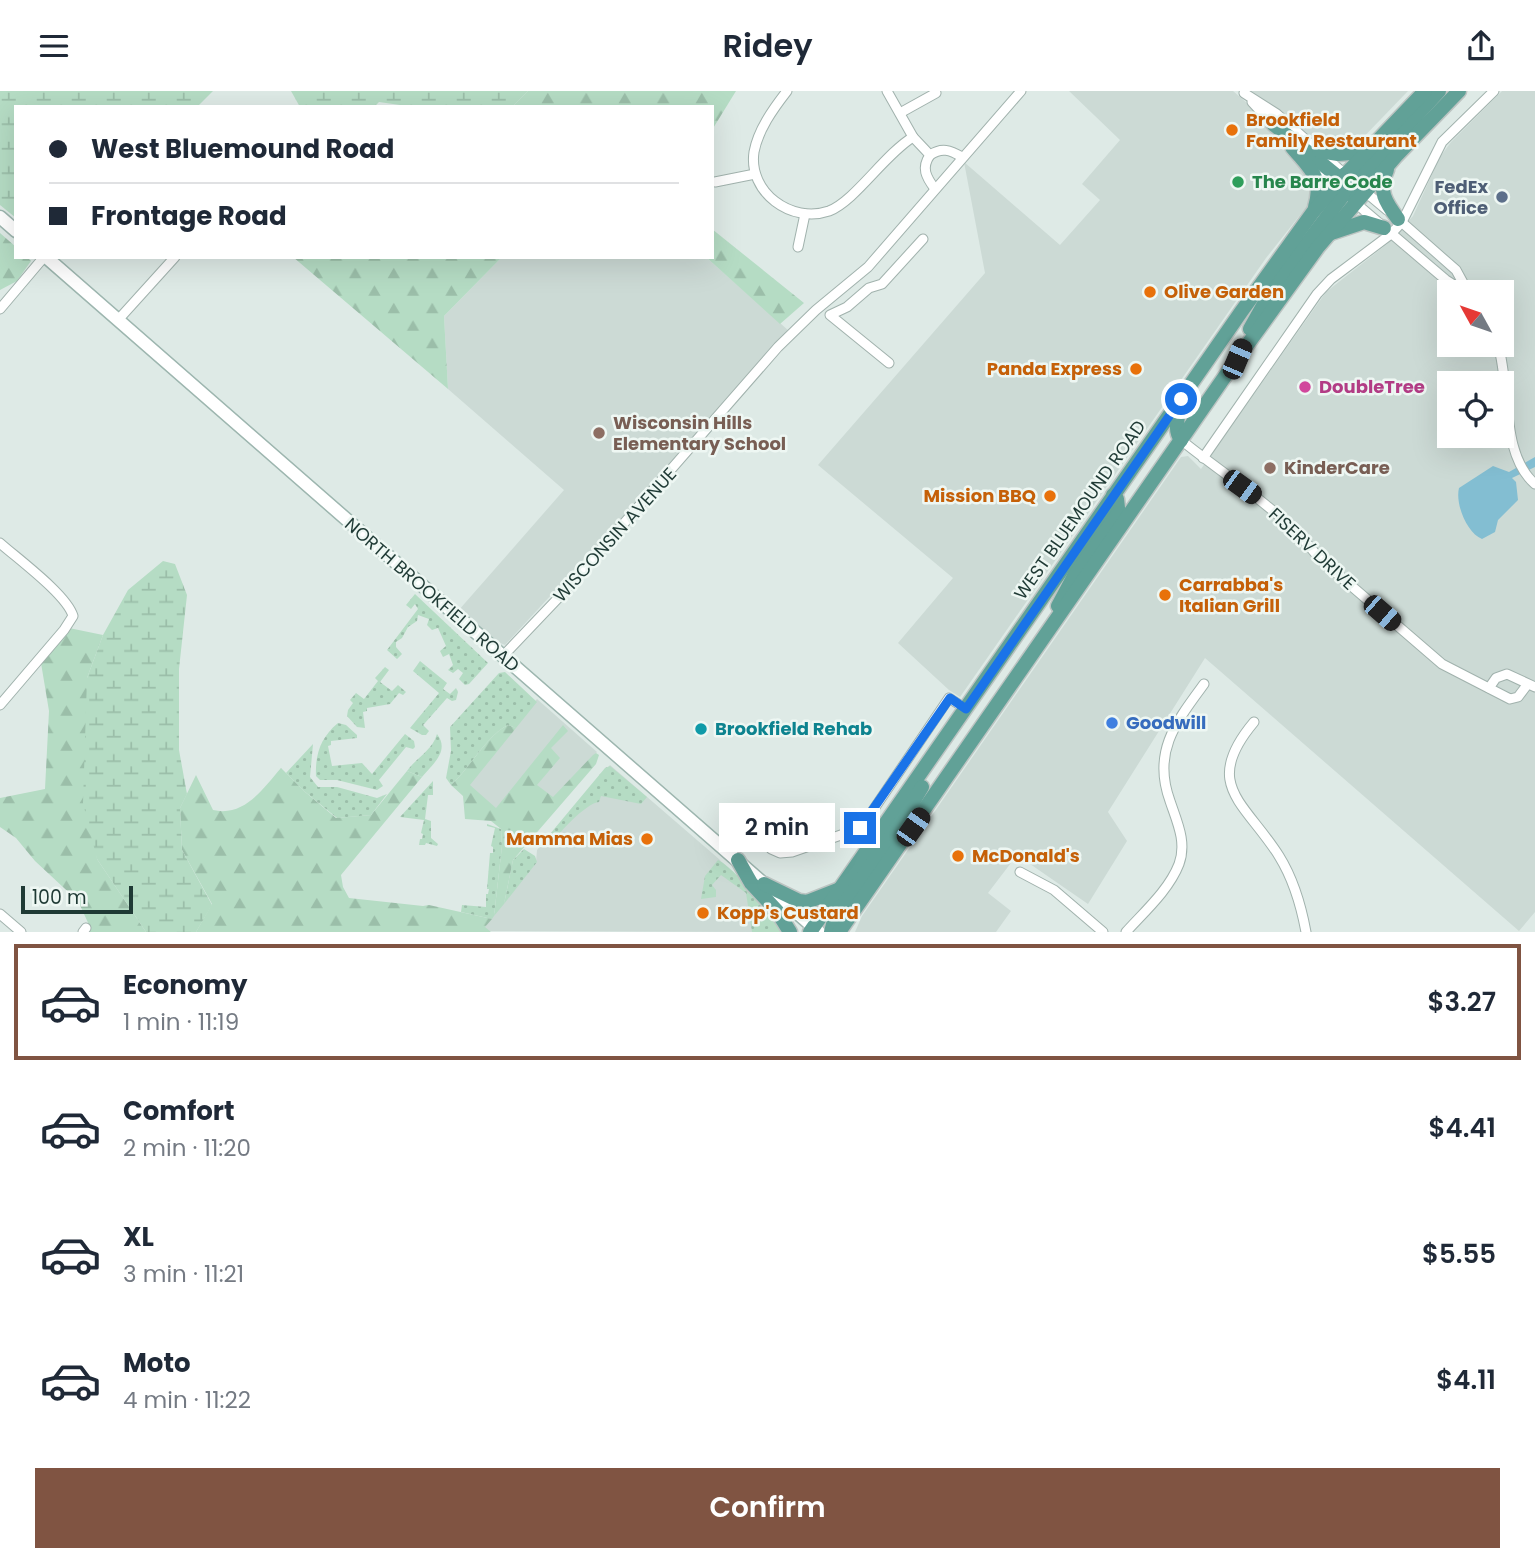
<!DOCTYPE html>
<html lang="en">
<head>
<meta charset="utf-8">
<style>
	:root { --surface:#fff; --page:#f6f6f7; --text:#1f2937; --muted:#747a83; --line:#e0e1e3; --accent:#805442 }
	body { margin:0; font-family:Poppins,sans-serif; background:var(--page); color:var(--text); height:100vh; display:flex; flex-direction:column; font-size:26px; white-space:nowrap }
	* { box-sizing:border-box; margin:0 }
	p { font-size:23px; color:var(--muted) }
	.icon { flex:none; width:38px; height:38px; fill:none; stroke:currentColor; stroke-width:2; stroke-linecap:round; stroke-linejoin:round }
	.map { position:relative; height:841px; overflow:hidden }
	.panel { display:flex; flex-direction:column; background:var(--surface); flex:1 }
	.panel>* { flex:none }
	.hud { position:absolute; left:14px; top:14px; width:700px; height:154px; border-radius:0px; box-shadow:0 7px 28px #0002; display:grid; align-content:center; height:154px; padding:0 35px; background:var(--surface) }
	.needle { width:46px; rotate:310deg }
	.fabs { position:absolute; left:1437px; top:189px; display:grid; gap:14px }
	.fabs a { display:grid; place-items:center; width:77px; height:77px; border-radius:0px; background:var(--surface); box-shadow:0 7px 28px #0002; font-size:35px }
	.scale { position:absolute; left:21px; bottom:18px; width:112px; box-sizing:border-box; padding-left:7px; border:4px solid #1f3a35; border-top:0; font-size:19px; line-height:24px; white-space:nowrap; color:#1f3a35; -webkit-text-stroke:5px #eef7f3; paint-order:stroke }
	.end { position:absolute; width:32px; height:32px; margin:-16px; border:9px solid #1a73e8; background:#fff; box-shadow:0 0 0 4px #fff }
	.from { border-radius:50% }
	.bubble { position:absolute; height:49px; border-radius:0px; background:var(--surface); box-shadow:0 7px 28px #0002; font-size:23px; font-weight:600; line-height:49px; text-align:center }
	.car { position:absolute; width:21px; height:42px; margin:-21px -10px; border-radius:9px; box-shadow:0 0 5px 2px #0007; background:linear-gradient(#222 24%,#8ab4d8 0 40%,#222 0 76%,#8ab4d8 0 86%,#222 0) }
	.hud b { display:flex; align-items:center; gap:24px; height:66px; font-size:26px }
	.hud b+b { border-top:2px solid var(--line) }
	.hud i { width:18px; height:18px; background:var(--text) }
	ul { padding:12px 0 0; list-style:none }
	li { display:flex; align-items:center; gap:21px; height:116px; margin:0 14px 10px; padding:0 21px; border:4px solid transparent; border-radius:0px }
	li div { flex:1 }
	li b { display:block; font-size:26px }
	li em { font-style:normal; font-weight:600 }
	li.on { border-color:var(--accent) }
	li>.icon { width:63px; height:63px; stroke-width:1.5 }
	.cta { display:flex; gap:14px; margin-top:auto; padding:14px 35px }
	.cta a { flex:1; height:80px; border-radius:0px; background:var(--accent); color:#fff; font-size:28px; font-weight:600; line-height:80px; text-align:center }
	header { display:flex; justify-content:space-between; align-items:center; height:91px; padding:0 35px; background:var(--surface); font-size:32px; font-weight:600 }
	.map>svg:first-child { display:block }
</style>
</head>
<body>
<header><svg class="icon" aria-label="menu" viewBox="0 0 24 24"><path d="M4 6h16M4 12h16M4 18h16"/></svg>Ridey<svg class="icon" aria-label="share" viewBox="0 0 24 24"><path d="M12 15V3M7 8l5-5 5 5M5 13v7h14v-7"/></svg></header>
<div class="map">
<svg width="1535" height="841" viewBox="0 0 1535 841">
	<defs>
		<pattern id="grass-dots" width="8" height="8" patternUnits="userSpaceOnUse" patternTransform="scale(1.75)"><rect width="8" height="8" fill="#b5dcc4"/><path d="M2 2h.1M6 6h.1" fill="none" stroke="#9bbea9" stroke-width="1.8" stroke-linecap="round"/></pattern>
		<pattern id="forest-firs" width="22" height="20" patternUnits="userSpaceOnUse" patternTransform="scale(1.75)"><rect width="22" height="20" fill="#b5dcc4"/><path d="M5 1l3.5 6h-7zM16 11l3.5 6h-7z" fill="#9bbea9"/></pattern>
		<pattern id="wetland-marsh" width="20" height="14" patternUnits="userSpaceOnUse" patternTransform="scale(1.75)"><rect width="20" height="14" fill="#b5dcc4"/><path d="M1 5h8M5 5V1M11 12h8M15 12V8" fill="none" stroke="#9bbea9"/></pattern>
	</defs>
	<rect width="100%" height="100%" fill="#deeae6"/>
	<g fill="#ccdad5" fill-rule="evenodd">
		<path d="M1069 0H1233L1247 12 1309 80 1312 86V109L1266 167 960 606 949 599 898 552 953 487 818 374 985 182 964 71 1060 154 1100 109 1082 93 1120 49Z"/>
		<path d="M1249 0H1408L1354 56 1324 57Z"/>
		<path d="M1502 0H1535V821L1519 840 1205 567 1108 721 1127 750 1088 813 1017 764 988 802 1011 820 996 841H855L862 825 1181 366 1188 365 1201 378 1326 201 1387 153 1413 125 1440 66 1451 51ZM1449 201H1502V254H1449ZM1449 292H1502V345H1449Z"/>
		<path d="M502 166H706L789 240 659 387 505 554 498 551 458 520 564 399 448 298 444 225Z"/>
		<path d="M537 608 597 661 520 752 460 701Z"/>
		<path d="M610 674 719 768 750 803 755 841 480 840 536 771 537 759Z"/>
	</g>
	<g fill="url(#grass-dots)">
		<path d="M415 503 488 572 469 593 465 594 459 588 463 582 458 578 453 582 448 579 453 574 449 563 443 566 440 560 446 555 438 537 432 539 427 534 429 528 418 524 417 530 408 536 402 547 396 551V556L402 563 397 568 387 559 418 518 415 513 411 518 406 514Z"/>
		<path d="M420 570 447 592 443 598 450 603 456 597 458 601 456 609 452 610 447 607 425 632 423 634 429 640 426 644H422L410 637 439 602 413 580Z"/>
		<path d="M385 576 389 579 380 591 392 600 398 594 406 601 403 604 399 602 390 613 367 617V620L363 621 365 637 357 636 347 625 348 619 353 612 350 609 356 602 364 608 378 590 375 587Z"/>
		<path d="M505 581 537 611 516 637 508 634C487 644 470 677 451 694L446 687 451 660 450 636 499 582Z"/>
		<path d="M338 632 346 634 357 644V647L331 650V654L328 655 332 675 362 672 372 683 405 643 414 650 415 656 413 658 406 656 379 689 383 695 377 699 337 689H320L316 685C315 663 321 646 338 632Z"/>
		<path d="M437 643C450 660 433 673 422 686L407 680C417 666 432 660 437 643Z"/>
		<path d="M313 653 310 686 318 696H337L377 707 387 703 371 724 337 727 304 700 286 682Z"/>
		<path d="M610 675 647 706 641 713 601 705 599 711C587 711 554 746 550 756H547L544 754 545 749 605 677Z"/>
		<path d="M433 690V704H428L425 728 431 730V747L438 753 437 755 426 752 425 754H419L420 748H422L423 743 421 742 424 729 400 726Z"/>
		<path d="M487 733 501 738 502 755 494 825 492 828 461 821 462 814 486 816V803H488L489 798H487L490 762H493V756L491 755 495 737 487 735Z"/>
		<path d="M524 758 535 765 537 771 504 813 513 769Z"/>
		<path d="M718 769C736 778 772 823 783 841H752L746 802 721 784 712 794 716 799V806L701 808 705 785Z"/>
	</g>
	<g fill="url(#forest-firs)">
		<path d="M528 0H736L712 39V16H512Z"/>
		<path d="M712 138 804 212 780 233 706 166H712Z"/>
		<path d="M0 142 16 156V166H27L31 170 17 190 0 199Z"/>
		<path d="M293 166H502L444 225 448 298Z"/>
		<path d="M69 537 103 544 87 587 97 768 146 841H87L90 836 78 810 35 770 16 747 0 736V707L45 698 49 620 41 572Z"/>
		<path d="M508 634 516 637 470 694 496 717 563 634 568 640 551 657 560 667 537 694 553 706 593 664 596 662 599 664 596 673 513 769 504 813 494 825 502 755 501 738 491 730 465 728 463 705 451 694C470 677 487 644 508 634Z"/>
		<path d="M281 677 304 700 336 727 371 724 407 680 422 686 341 784 343 796 349 807 423 815 429 814 492 828 485 836 491 841H196L212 813 182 759 180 717 196 684 213 719C244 726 262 699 281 677Z"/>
	</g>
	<g fill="url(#wetland-marsh)">
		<path d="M0 0H213L197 16H16V127L0 114Z"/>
		<path d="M291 0H528L512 16H414L379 11 374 16H300Z"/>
		<path d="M163 470 175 473 187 504 179 578V659L187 703 180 717 182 759 212 814 196 841H146L97 768 83 712 87 587 103 544 128 499Z"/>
	</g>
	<path fill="#83bed2" d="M1535 366V376L1512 387 1516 391 1518 409 1498 429 1495 441 1482 448C1467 442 1455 413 1459 397L1493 375 1509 381Z"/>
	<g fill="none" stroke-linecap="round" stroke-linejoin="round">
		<g stroke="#a1b2ad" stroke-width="11">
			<g id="street">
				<path d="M787 0C773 18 758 39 754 61 748 101 791 133 829 120 855 110 884 64 913 46"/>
				<path d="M887 0 913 46 930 64"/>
				<path d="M1244 2 1277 23 1347 85"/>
				<path d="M1252 11 1276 37"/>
				<path d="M900 22 936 2"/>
				<path d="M930 64C921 77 926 86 935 98"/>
				<path d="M930 64C942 56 950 59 962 66"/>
				<path d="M1312 75 1339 97"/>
				<path d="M715 91 755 83"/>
				<path d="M1363 99 1387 119"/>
				<path d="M1352 109 1446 189 1465 201"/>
				<path d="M1398 128 1456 179 1468 201"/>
				<path d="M798 156 805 123"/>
				<path d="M0 218 44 166"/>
				<path d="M118 229 175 166"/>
				<path d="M1498 254C1511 296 1500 363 1535 393"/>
				<path d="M889 272 830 224 847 216 869 197 882 193 923 148"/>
				<path d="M1181 349C1228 387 1282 419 1319 467L1442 573 1510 608 1518 606 1527 594"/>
				<path d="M1203 367 1317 203 1331 188 1391 143 1402 131 1442 51 1494 0"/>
				<path d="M0 452C18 468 67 504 73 525L64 539 0 614"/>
				<path d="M503 565 563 502 778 256 816 219 868 176 1021 0"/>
				<path d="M1489 597 1496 587 1507 583 1535 596"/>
				<path d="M1254 631C1201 694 1245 711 1279 765 1294 789 1301 814 1306 841"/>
				<path d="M771 758 780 762 792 761 861 737 949 607 966 618"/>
				<path d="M1020 781 1054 799 1103 841"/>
				<path d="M0 823 21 841"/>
				<path d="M83 841 86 837"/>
				<path d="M1126 841C1144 821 1169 799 1179 773 1187 751 1177 731 1170 710 1152 661 1176 631 1204 593"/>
			</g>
		</g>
		<g stroke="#9db6af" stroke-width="15">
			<g id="secondary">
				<path d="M0 126 16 140"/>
				<path d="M46 166 819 841"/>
			</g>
		</g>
		<g stroke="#bcc4c2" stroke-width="17">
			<g id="primary">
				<path d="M1273 33 1348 94"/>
				<path d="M1292 56C1309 77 1324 86 1315 116"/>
				<path d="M1319 60 1338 63 1365 61"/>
				<path d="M1387 79C1377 99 1386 112 1398 128"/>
				<path d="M1353 106V97L1359 87 1439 0"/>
				<path d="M1331 142 1364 131 1384 137"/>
				<path d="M1250 238 1273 197 1342 106 1347 93 1345 83"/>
				<path d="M1180 313C1179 326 1173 338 1181 349"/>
				<path d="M1058 515 1082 470 1118 417 1117 408 1113 404"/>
				<path d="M738 769 751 792 777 820 790 841"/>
				<path d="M764 793 799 810 807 811 840 798"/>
				<path d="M810 841 1241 221 1313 121 1341 88 1425 0"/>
				<path d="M831 841 835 826 901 731 922 696"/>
				<path d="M839 841 1237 268 1318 156 1396 65 1459 0"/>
			</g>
		</g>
		<use href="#street" stroke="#fff" stroke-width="9"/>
		<use href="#secondary" stroke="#fff" stroke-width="12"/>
		<use href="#primary" stroke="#61a197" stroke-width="14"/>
	</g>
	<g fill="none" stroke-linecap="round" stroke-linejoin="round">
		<path stroke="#1a73e8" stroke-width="9" d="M860 737 950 607 966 618 1181 308"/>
	</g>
	<g fill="#e8710a" stroke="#eef7f3" stroke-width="2.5">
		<circle cx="1232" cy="39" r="7"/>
		<circle cx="1150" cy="201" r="7"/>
		<circle cx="1136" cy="278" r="7"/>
		<circle cx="1050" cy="405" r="7"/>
		<circle cx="1165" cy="504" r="7"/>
		<circle cx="647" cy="748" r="7"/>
		<circle cx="958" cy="765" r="7"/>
		<circle cx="703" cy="822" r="7"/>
	</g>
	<circle fill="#2e9e5b" stroke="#eef7f3" stroke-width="2.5" cx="1238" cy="91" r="7"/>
	<circle fill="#5c6f8a" stroke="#eef7f3" stroke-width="2.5" cx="1502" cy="106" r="7"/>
	<circle fill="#d1479c" stroke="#eef7f3" stroke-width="2.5" cx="1305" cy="296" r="7"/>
	<g fill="#8d6e63" stroke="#eef7f3" stroke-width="2.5">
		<circle cx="599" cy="342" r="7"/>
		<circle cx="1270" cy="377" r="7"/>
	</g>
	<circle fill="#3f7fe0" stroke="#eef7f3" stroke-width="2.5" cx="1112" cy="632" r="7"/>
	<circle fill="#0f9aa8" stroke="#eef7f3" stroke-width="2.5" cx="701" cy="638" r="7"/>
	<g text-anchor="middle" stroke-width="5" stroke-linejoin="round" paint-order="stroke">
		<g font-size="18" font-weight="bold" fill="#c56008" stroke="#eef7f3" text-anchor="start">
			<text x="1246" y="35">Brookfield<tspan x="1246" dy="21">Family Restaurant</tspan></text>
			<text x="1164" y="207">Olive Garden</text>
			<text x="1122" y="284" text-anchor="end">Panda Express</text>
			<text x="1036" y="411" text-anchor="end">Mission BBQ</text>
			<text x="1179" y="500">Carrabba's<tspan x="1179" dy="21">Italian Grill</tspan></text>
			<text x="633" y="754" text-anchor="end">Mamma Mias</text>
			<text x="972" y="771">McDonald's</text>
			<text x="717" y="828">Kopp's Custard</text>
		</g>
		<g font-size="18" font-weight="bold" fill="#27864d" stroke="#eef7f3" text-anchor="start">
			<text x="1252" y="97">The Barre Code</text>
		</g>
		<g font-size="18" font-weight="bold" fill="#4e5e75" stroke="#eef7f3" text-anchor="end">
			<text x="1488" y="102">FedEx<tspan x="1488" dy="21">Office</tspan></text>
		</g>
		<g font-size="18" font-weight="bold" fill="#b23c85" stroke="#eef7f3" text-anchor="start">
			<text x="1319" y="302">DoubleTree</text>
		</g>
		<g font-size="18" font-weight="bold" fill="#785e54" stroke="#eef7f3" text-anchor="start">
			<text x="613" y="338">Wisconsin Hills<tspan x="613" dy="21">Elementary School</tspan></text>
			<text x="1284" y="383">KinderCare</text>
		</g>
		<g font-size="18" fill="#1f3a35" stroke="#eef7f3">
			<text transform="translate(1080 419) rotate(-55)" y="6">WEST BLUEMOUND ROAD</text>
			<text transform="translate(615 444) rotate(-48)" y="6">WISCONSIN AVENUE</text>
			<text transform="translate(1312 458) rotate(43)" y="6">FISERV DRIVE</text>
			<text transform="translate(432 504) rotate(41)" y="6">NORTH BROOKFIELD ROAD</text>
		</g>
		<g font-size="18" font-weight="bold" fill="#366cbe" stroke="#eef7f3" text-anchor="start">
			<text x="1126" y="638">Goodwill</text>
		</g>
		<g font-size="18" font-weight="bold" fill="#0d838f" stroke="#eef7f3" text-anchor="start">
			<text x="715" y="644">Brookfield Rehab</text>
		</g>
	</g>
</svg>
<div class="fabs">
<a><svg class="needle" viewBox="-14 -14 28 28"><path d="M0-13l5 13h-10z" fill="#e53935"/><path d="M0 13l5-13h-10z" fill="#747a83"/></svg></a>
<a><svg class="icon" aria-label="locate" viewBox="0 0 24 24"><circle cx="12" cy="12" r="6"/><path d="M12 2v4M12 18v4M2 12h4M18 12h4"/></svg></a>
</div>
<div class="scale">100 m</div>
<i class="end from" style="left:1181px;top:308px"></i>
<i class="end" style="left:860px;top:737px"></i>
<div class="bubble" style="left:719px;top:712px;width:116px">2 min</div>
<i class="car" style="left:1237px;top:268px;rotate:23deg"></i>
<i class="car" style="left:1242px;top:396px;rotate:126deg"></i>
<i class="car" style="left:1382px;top:522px;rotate:131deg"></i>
<i class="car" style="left:913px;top:736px;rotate:35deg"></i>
<div class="hud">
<b><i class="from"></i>West Bluemound Road</b>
<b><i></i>Frontage Road</b>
</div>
</div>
<section class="panel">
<ul>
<li class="on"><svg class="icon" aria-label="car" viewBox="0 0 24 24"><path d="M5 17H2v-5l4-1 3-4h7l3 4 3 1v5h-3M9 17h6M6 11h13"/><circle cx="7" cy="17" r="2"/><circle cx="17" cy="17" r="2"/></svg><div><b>Economy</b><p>1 min · 11:19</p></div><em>$3.27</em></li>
<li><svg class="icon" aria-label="car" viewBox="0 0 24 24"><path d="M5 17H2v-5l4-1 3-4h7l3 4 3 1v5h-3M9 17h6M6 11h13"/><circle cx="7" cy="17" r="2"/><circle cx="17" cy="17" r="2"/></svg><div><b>Comfort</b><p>2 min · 11:20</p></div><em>$4.41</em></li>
<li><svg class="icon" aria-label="car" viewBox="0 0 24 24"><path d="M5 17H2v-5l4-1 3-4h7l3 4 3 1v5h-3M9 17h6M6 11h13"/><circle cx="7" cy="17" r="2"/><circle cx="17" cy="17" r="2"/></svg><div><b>XL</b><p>3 min · 11:21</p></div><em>$5.55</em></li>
<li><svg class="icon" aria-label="car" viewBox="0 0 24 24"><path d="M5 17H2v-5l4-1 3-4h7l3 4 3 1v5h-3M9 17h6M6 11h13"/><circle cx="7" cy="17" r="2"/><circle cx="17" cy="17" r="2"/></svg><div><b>Moto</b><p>4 min · 11:22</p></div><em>$4.11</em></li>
</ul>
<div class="cta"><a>Confirm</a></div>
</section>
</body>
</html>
